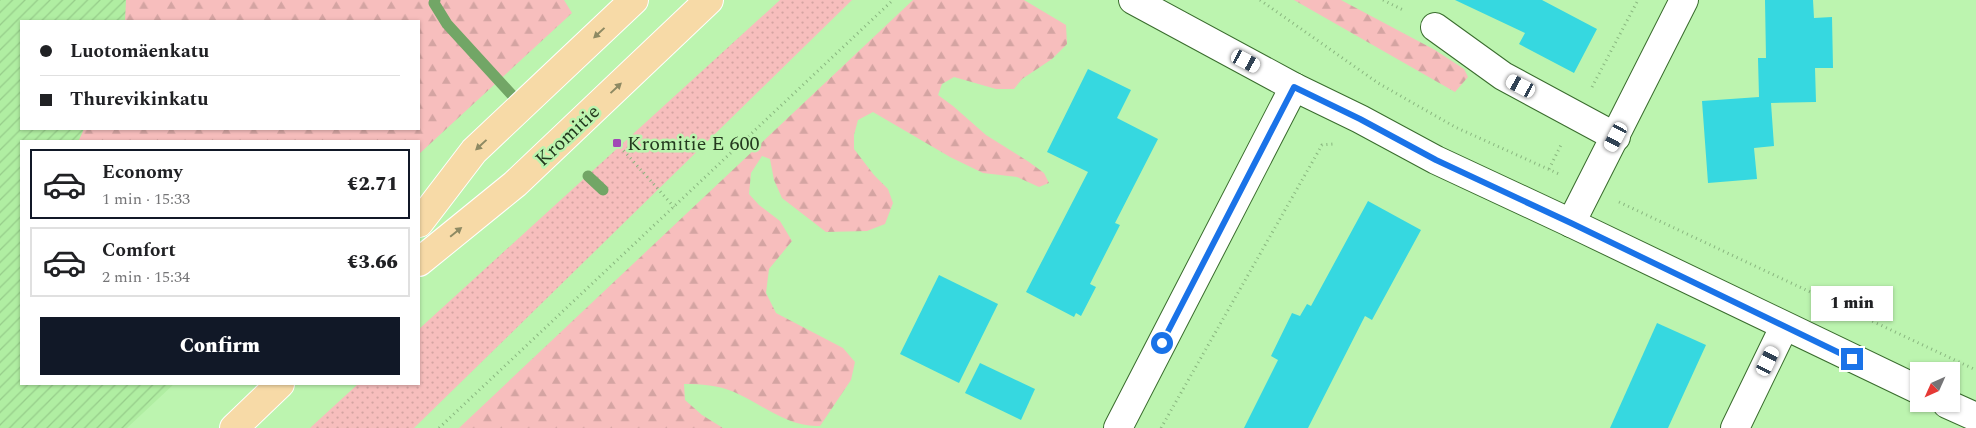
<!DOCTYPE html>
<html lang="en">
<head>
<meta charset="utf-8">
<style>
	:root { --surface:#fff; --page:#f2f2f2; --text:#202124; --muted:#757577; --line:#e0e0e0; --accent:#111827 }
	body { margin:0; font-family:Spectral,serif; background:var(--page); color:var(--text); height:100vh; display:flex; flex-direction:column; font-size:19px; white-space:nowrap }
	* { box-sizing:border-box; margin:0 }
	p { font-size:16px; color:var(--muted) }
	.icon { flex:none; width:28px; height:28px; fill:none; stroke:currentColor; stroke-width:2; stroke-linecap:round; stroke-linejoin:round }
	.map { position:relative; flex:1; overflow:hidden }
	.details { position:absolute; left:20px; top:140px; width:400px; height:245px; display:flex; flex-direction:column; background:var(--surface); border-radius:0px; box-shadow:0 1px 4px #0004 }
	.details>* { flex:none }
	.hud { position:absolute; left:20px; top:20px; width:400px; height:110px; border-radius:0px; box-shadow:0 1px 4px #0004; display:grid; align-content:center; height:110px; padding:0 20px; background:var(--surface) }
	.needle { width:32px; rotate:225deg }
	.fabs { position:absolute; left:1910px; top:362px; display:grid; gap:10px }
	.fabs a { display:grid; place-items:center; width:50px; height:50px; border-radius:0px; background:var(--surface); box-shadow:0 1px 4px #0004; font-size:25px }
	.end { position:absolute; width:22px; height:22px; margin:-11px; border:6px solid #1a73e8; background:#fff; box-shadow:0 0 0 2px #fff }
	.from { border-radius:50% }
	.bubble { position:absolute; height:35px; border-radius:0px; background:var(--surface); box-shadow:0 1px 4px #0004; font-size:16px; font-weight:800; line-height:35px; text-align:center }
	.car { position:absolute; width:15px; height:30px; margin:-15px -8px; border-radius:6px; box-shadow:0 0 4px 1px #0007; background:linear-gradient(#fff 24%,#345 0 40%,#fff 0 76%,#345 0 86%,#fff 0) }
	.hud b { display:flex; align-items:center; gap:18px; height:48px; font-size:19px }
	.hud b+b { border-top:1px solid var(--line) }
	.hud i { width:12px; height:12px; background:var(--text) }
	ul { padding:9px 0 0; list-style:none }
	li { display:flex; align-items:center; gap:15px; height:70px; margin:0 10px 8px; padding:0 10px; border:2px solid var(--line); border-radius:0px }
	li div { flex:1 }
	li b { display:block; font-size:19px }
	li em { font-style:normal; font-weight:800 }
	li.active { border-color:var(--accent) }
	li>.icon { width:45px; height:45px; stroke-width:1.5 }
	.primary-button { display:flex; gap:10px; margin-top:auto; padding:10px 20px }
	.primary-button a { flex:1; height:58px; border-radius:0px; background:var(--accent); color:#fff; font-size:20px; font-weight:800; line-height:58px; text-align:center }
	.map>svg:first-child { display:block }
</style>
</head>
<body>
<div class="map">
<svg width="1976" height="428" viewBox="0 0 1976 428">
	<defs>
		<pattern id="industrial-furrows" width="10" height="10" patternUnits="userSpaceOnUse" patternTransform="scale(1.25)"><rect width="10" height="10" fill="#b0eea2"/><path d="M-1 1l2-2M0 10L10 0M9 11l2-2" fill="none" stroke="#97cd8b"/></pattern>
		<pattern id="grass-dots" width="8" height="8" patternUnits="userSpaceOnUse" patternTransform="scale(1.25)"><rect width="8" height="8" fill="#f7bebd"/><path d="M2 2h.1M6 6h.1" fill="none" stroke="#d4a4a2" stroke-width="1.8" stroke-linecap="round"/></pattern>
		<pattern id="forest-firs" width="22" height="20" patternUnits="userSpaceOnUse" patternTransform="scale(1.25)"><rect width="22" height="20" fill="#f7bebd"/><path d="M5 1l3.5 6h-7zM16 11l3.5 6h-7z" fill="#d4a4a2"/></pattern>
	</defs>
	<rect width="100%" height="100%" fill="#bcf4af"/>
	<path fill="url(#industrial-furrows)" d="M0 0H268L289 21H21V129H393L405 141H21V384H174L127 428H0Z"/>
	<path fill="url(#grass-dots)" d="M780 0H852L414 428H310L358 384H419V329Z"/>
	<g fill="url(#forest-firs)">
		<path d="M126 0H564L572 13 419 154V141H81L79 140 84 129H419V21H125Z"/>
		<path d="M913 0H1024L1066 25 1067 44 1052 59 1022 79 1014 89H996L954 77 942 84 938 95 953 106 986 135 1029 162 1044 173 1049 183 1039 187 1017 177 983 173 950 157 873 112 858 120 854 135V149L874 175 888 189 893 203 885 224 867 231 826 232 782 198 774 180 770 159 762 156 751 173 749 194 759 205 780 221 792 241 769 269 766 293 776 313 843 348 855 362 851 380 820 426C788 428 760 403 734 392 718 385 701 384 684 384L685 400 702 415 723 428H459Z"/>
		<path d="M1294 0H1341L1435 50 1464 69 1468 77 1455 92Z"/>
	</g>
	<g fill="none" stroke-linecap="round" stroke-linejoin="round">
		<g stroke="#72a666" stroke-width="11">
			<path d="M435 0 434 3 447 24 521 105"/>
			<path d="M588 176 603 190"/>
		</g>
	</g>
	<g fill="#36d8e0">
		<path d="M1455 0H1542L1597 29 1574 73 1519 44 1525 33Z"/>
		<path d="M1765 0H1813L1814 18 1832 17 1833 68H1815L1816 102 1771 103 1774 146 1754 148 1757 179 1708 183 1702 101 1759 97 1758 58H1766Z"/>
		<path d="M1088 69 1131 90 1117 118 1158 139 1115 223 1120 225 1090 284 1096 287 1081 316 1076 313 1074 317 1026 292 1088 172 1047 152Z"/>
		<path d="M1368 201 1421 230 1372 320 1365 316 1308 428H1244L1278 360 1271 356 1292 313 1300 316 1307 304 1311 306Z"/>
		<path d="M939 275 998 304 959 383 900 354Z"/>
		<path d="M1657 323 1706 345 1668 428H1610Z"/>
		<path d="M980 363 1035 389 1021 420 965 393Z"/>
	</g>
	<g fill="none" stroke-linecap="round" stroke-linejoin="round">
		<g stroke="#396c2d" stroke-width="30">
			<g id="minor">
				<path d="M1133 0 1294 87 1360 119 1436 160 1571 223 1919 390"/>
				<path d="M1435 27 1503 76 1616 137"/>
				<path d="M1571 223 1684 0"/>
				<path d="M1947 404 1976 417"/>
				<path d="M1118 428 1294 87"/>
				<path d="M1735 428 1784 327"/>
			</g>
		</g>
		<g stroke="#fff" stroke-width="30">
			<g id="major">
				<path d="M419 223 474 151 634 0"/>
				<path d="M419 262 515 184 709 0"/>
				<path d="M234 428 280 384"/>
			</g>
		</g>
		<g stroke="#89b67f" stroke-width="3" stroke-dasharray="1 4" stroke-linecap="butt">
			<path d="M1260 0 1378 83 1455 127 1559 174"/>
			<path d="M1383 0 1405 11"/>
			<path d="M1592 87 1638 0"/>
			<path d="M617 143 674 207"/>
			<path d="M1549 169 1561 145"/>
			<path d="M1619 202 1976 370"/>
			<path d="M439 428 893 0"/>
			<path d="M1161 428 1322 145 1333 144"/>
		</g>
		<use href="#minor" stroke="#fff" stroke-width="28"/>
		<use href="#major" stroke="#f7daa7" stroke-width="28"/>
	</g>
	<defs><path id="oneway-solid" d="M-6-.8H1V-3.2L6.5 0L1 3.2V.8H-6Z" transform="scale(1.25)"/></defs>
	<g fill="#8e8a63">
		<use href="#oneway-solid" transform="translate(599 33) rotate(137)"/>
		<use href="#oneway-solid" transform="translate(616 88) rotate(-43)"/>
		<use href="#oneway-solid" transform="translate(481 145) rotate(137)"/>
		<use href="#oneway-solid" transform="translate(456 232) rotate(-39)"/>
	</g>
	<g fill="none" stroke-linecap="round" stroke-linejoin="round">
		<path stroke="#1a73e8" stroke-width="6" d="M1162 343 1294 87 1360 119 1436 160 1571 223 1852 359"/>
	</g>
	<rect fill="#a149b5" stroke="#bcf4af" stroke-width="2" x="612" y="138" width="10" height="10" rx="2.5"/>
	<g text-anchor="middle" stroke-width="5" stroke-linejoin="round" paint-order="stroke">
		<g font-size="20" fill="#243a1f" stroke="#bcf4af">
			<text transform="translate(567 135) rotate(-43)" y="7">Kromitie</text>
		</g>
		<g font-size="20" fill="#243a1f" stroke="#bcf4af" text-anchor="start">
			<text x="627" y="150">Kromitie E 600</text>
		</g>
	</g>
</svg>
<div class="fabs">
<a><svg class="needle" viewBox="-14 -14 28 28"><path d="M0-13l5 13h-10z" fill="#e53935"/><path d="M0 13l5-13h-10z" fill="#757577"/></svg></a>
</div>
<i class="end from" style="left:1162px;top:343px"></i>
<i class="end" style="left:1852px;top:359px"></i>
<div class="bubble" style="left:1811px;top:286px;width:82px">1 min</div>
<i class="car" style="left:1246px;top:61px;rotate:118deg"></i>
<i class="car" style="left:1521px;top:86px;rotate:298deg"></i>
<i class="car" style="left:1616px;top:137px;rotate:208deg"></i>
<i class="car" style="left:1768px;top:361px;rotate:26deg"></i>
<div class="hud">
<b><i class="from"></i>Luotomäenkatu</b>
<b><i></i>Thurevikinkatu</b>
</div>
<section class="details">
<ul>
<li class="active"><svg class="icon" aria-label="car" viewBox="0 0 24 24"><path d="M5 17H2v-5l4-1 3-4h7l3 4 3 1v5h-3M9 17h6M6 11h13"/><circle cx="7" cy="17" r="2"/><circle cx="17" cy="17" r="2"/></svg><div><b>Economy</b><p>1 min · 15:33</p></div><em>€2.71</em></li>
<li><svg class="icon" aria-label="car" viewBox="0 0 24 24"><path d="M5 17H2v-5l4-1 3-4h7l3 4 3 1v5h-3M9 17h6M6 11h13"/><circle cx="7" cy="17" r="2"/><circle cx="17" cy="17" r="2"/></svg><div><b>Comfort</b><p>2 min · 15:34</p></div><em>€3.66</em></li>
</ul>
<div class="primary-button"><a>Confirm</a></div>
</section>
</div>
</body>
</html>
